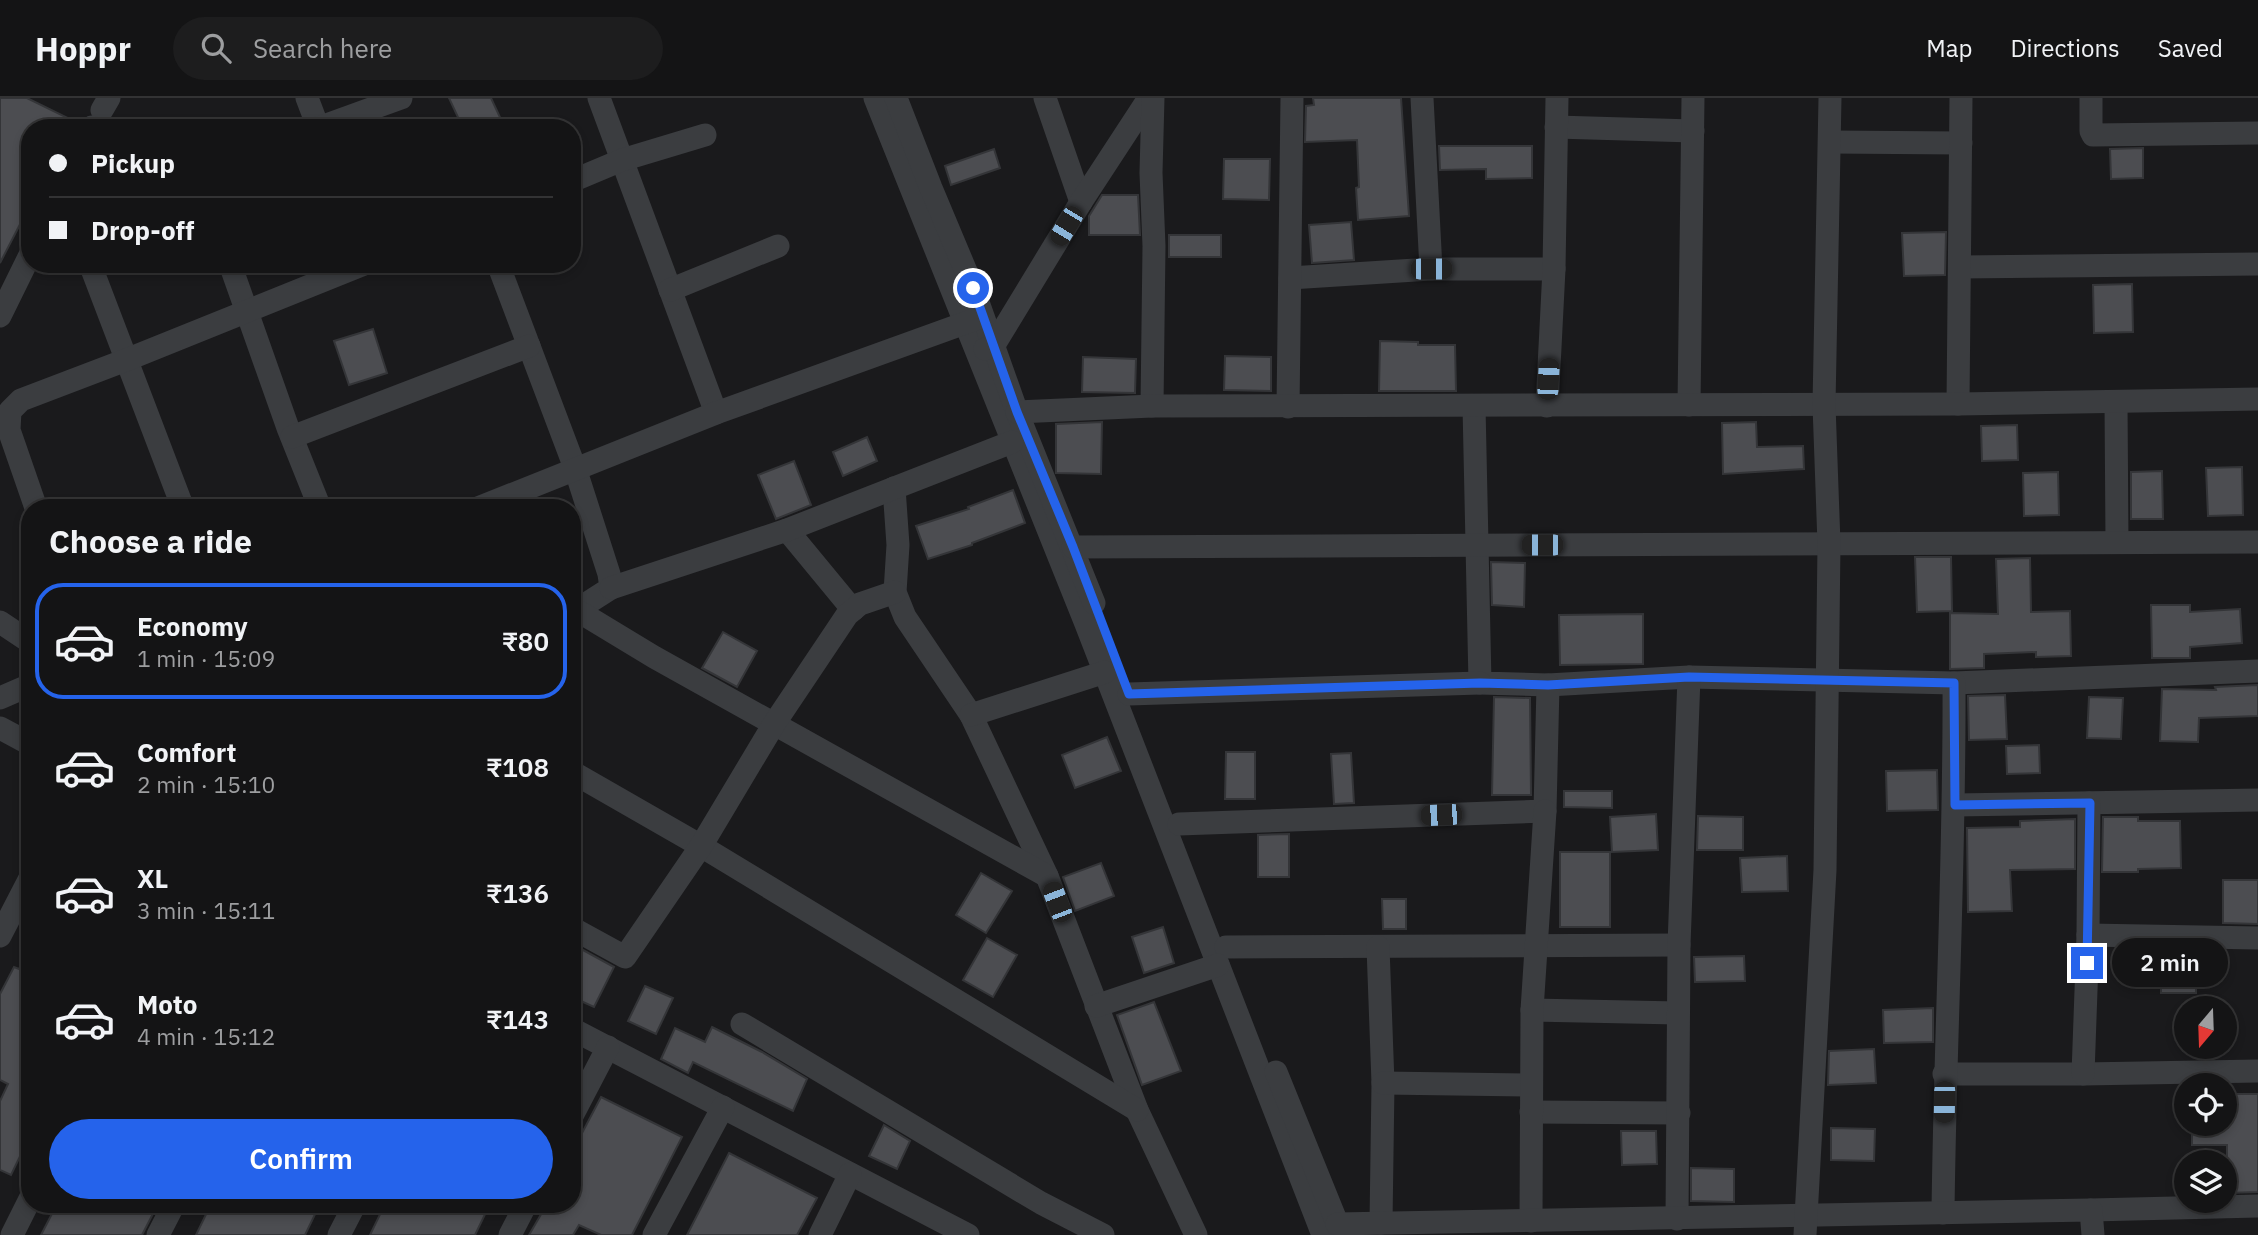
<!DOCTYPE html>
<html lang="en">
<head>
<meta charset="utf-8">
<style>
	:root { --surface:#141415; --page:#1d1d1e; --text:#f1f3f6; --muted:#9d9ea0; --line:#333334; --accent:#2563eb }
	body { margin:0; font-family:"IBM Plex Sans",sans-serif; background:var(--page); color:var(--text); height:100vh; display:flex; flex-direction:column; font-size:26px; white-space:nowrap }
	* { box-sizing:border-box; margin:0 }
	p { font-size:23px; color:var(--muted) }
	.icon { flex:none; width:38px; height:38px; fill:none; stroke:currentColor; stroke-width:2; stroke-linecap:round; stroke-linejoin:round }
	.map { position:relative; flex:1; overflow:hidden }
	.side { position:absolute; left:21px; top:401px; width:560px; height:714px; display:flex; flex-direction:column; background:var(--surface); border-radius:28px; box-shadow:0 4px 10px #0003,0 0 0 2px var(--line) }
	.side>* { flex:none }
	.guide { position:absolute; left:21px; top:21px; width:560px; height:154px; border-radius:28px; box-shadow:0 4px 10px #0003,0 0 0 2px var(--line); display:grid; align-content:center; height:154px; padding:0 28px; background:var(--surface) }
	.needle { width:46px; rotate:199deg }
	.buttons { position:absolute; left:2174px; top:898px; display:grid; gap:14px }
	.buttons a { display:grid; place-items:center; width:63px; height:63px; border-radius:50%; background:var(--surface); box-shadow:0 4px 10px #0003,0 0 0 2px var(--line); font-size:35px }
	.end { position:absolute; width:32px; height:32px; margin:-16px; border:9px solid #2563eb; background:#fff; box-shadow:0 0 0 4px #fff }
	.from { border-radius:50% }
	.bubble { position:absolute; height:49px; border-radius:24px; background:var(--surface); box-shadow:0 4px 10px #0003,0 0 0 2px var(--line); font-size:23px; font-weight:600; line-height:49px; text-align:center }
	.car { position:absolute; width:21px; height:42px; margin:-21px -10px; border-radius:9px; box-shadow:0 0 5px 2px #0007; background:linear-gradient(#222 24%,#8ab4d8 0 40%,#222 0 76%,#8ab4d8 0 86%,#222 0) }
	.guide b { display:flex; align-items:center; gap:24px; height:66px; font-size:26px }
	.guide b+b { border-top:2px solid var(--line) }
	.guide i { width:18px; height:18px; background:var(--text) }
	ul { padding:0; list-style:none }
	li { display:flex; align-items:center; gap:21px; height:116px; margin:0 14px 10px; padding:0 14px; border:4px solid transparent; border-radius:28px }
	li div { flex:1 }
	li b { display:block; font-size:26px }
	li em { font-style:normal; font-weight:600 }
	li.current { border-color:var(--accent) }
	li>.icon { width:63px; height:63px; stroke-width:1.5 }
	h2 { padding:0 28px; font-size:32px; line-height:84px }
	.button { display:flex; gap:14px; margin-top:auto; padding:14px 28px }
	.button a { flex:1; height:80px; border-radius:42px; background:var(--accent); color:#fff; font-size:28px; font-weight:600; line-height:80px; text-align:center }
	header { display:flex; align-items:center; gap:42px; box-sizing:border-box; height:98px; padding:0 35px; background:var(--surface); border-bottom:2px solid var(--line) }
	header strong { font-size:33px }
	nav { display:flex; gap:38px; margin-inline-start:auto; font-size:24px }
	.search { width:490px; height:63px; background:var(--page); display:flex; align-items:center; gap:18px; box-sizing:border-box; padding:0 24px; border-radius:38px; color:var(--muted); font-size:26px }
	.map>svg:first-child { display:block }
</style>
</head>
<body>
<header>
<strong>Hoppr</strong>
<div class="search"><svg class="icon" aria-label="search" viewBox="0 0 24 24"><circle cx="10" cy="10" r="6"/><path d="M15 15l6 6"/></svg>Search here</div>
<nav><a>Map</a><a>Directions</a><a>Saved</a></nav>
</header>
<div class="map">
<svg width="2258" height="1137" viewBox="0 0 2258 1137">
	<rect width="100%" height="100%" fill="#1a1a1c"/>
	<g fill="#4c4d51" stroke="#343538" stroke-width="2">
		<path d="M0 0H27L78 25 77 30H30V107L0 165Z"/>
		<path d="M449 0H491L505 30H463Z"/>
		<path d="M1313 0H1401L1409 118 1358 122 1356 90 1359 89 1357 42 1305 44 1306 8 1314 7Z"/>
		<path d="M1439 48H1532V80L1486 81V71L1440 72Z"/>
		<path d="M2143 50V80L2111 81 2110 51Z"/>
		<path d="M994 51 1000 70 951 87 945 68Z"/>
		<path d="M1224 61H1270L1269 102 1223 101Z"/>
		<path d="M1102 97H1138L1140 137H1089V118Z"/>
		<path d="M1351 124 1354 162 1312 165 1309 127Z"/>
		<path d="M1946 134 1945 177 1904 178 1902 135Z"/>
		<rect x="1169" y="137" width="52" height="22"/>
		<path d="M2132 186 2133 234 2094 235 2093 187Z"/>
		<path d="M373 231 387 275 349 287 334 243Z"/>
		<path d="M1380 243 1418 244V247H1455L1456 293H1379Z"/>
		<path d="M1225 258 1271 259V293L1224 292Z"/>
		<path d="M1083 259 1136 261 1135 295 1082 294Z"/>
		<path d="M1102 324 1101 376 1056 375V326Z"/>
		<path d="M1756 324 1757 349 1803 348 1804 371 1723 376 1722 325Z"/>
		<path d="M2017 327 2018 362 1982 363 1981 328Z"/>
		<path d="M867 339 877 363 843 378 833 354Z"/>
		<path d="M794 363 811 407 776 421 758 377Z"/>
		<path d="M2242 369 2243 417 2208 418 2206 370Z"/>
		<path d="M2162 373 2163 421H2131V374Z"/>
		<path d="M2058 374 2059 417 2024 418 2023 375Z"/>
		<path d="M1013 392 1025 425 972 445V447L928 461 916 428 969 411 968 409Z"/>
		<path d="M1915 459H1951L1952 513 1917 514Z"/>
		<path d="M2030 460 2031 514 2070 513 2071 558 2036 559V554L1984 556V570L1950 571V515L1998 516 1996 461Z"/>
		<path d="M1491 464 1525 465 1524 509 1492 507Z"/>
		<path d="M2151 507H2190V514L2240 511 2242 545 2190 549V560H2152Z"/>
		<path d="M1643 516V566L1560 567 1559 517Z"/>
		<path d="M723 534 757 553 737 589 702 570Z"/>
		<path d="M2258 587V618L2199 620 2198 644 2160 643 2162 591 2216 592 2215 589Z"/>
		<path d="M2005 597 2007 641 1969 642 1968 598Z"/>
		<path d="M1494 599 1530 600 1531 697H1492Z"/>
		<path d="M2089 599 2123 600 2121 641 2087 640Z"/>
		<path d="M1107 639 1121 673 1075 690 1062 657Z"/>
		<path d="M2039 647 2040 675 2007 676 2006 648Z"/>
		<path d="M1226 654H1255V701H1225Z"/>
		<path d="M1351 655 1354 705 1334 706 1331 656Z"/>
		<path d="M1937 672 1938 712 1887 713 1886 673Z"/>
		<path d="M1564 693H1612V710L1564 709Z"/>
		<path d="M1656 716 1658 752 1612 754 1610 719Z"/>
		<path d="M1698 718 1743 719V752H1697Z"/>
		<path d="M2103 719H2138V723H2180L2181 770 2138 771V774H2102Z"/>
		<path d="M2075 721V771L2010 772 2012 813 1968 814 1967 730 2020 729V723Z"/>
		<path d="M1289 736V779H1258V737Z"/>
		<rect x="1560" y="754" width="50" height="75"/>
		<path d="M1787 758 1788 793 1742 794 1740 760Z"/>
		<path d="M1101 765 1114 798 1075 813 1063 779Z"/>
		<path d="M981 775 1012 793 986 835 956 817Z"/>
		<path d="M2223 782H2258V826L2223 825Z"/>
		<path d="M1382 801H1406V831H1383Z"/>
		<path d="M1163 829 1174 865 1144 875 1132 839Z"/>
		<path d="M987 840 1017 857 993 899 963 882Z"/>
		<path d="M572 846 614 869 594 909 572 899Z"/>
		<path d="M30 851V1033L23 1046 25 1048 11 1077 0 1072V1003L8 986 0 982V896L14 869 19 871Z"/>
		<path d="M1744 858 1745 883 1695 884 1694 859Z"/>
		<rect x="2161" y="860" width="35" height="35"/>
		<path d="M645 888 673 900 656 936 628 923Z"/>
		<path d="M1154 904 1181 973 1142 987 1117 917Z"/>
		<path d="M1933 910V944L1884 945 1883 912Z"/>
		<path d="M712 929 762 954 807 981 793 1013 693 964 688 975 661 961 675 930 705 944Z"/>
		<path d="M1874 951 1876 985 1828 987 1829 953Z"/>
		<path d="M2233 996H2258V1094L2227 1095V1047H2192V1026H2224V999H2233Z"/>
		<path d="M601 999 682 1039 632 1137H601L579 1127 573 1137H529L547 1106H572V1054Z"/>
		<path d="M884 1027 910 1043 897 1071 869 1058Z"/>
		<path d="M1831 1030 1875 1031 1874 1063 1831 1062Z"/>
		<path d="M1621 1033H1656L1657 1066 1622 1067Z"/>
		<path d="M729 1055 817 1100 797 1137H687Z"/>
		<path d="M1691 1070 1734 1071V1104L1691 1103Z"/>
		<path d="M57 1106H158L142 1137H41Z"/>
		<path d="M211 1106H254L271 1115 275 1106H320L305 1137H196Z"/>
		<path d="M385 1106H490L475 1137H370Z"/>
	</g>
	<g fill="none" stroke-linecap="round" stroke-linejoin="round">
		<g stroke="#3b3d40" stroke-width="23">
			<path d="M307 0 318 29"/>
			<path d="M599 0 716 315"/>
			<path d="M875 0 1086 526 1323 1137"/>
			<path d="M896 0 931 90 973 190 1017 314 1094 505"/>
			<path d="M1045 0 1081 104"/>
			<path d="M1422 0 1431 171"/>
			<path d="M2091 0V33L2093 37 2258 35"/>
			<path d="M102 12 109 0"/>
			<path d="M1556 29 1693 33"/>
			<path d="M91 30 92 29"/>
			<path d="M318 30 401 0"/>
			<path d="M1830 44 1961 45"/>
			<path d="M572 83 622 62 705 37"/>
			<path d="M90 166 183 410"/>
			<path d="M230 166 288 330 320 410"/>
			<path d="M498 166 575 370 609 476 611 490 572 515"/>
			<path d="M1960 169 2258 166"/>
			<path d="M1290 180 1431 171H1554"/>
			<path d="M670 192 778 148"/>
			<path d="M0 218 30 157"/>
			<path d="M985 251 994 247 1081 104 1149 0"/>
			<path d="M2116 304 2117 444"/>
			<path d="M1958 306 1961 0"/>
			<path d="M1689 307 1693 0"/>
			<path d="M1152 308 1154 148 1151 75 1153 0"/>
			<path d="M1474 308 1480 585 1548 587 1689 579 1954 585 2258 573"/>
			<path d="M1547 308 1554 171 1557 0"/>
			<path d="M1288 309 1292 0"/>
			<path d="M1017 314 1152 308 1958 306 2258 301"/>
			<path d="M292 339 529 248"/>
			<path d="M894 390 898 447 895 494 905 519 971 617 1047 778 1137 1012 1196 1137"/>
			<path d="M36 410 9 332 10 313 21 302 126 262 364 166"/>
			<path d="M478 410 716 315 979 220"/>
			<path d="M787 432 853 512"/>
			<path d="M1073 449 2258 444"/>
			<path d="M611 490 787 432 1012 344"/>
			<path d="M578 513 654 559 1047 778"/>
			<path d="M0 524 30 544"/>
			<path d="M1129 596 1480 585"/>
			<path d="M0 600 30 587"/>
			<path d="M971 617 1105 574"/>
			<path d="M0 630 30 646"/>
			<path d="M572 674 701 748 1137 1012"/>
			<path d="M1955 707 2258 702"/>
			<path d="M1179 726 1545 713 1548 587"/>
			<path d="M572 830 625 859 701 748 774 626 847 517 860 506 895 494"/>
			<path d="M2088 837 2258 840"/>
			<path d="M0 838 30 780"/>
			<path d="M1226 849 1679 847"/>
			<path d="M1378 849 1383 985 1381 1125"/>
			<path d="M1096 908 1218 867"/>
			<path d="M1532 912 1678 915"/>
			<path d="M742 926 1041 1105 1103 1137"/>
			<path d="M572 931 968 1137"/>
			<path d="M1276 974 1342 1137"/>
			<path d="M1944 976H2083L2258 973"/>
			<path d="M2083 976 2088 837 2089 705"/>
			<path d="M1383 985 1531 987"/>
			<path d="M1531 1014 1679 1015"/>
			<path d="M572 1018 608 949"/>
			<path d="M2091 1112 2258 1108"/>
			<path d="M1943 1115C1945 939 1955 762 1954 585"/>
			<path d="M1677 1121 1679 847 1689 579"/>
			<path d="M1531 1123 1532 912 1545 713"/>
			<path d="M1337 1126 2091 1112 2093 1137"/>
			<path d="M12 1137 30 1101"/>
			<path d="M158 1137 174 1106"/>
			<path d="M339 1137 355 1106"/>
			<path d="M510 1137 526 1106"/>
			<path d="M654 1137 723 1009"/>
			<path d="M820 1137 850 1076"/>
			<path d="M1805 1137 1825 772 1829 446 1824 307 1830 0"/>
		</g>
	</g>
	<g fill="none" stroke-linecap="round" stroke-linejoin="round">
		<path stroke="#2563eb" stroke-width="9" d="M973 190 1017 314 1073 449 1129 596 1480 585 1548 587 1689 579 1954 585 1955 707 2090 705 2087 865"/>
	</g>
</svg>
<div class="buttons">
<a><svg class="needle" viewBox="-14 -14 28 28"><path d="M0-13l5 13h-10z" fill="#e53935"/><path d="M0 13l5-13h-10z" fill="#9d9ea0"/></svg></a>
<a><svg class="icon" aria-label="locate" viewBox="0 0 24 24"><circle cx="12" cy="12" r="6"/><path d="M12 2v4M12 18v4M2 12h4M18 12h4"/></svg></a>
<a><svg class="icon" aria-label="layers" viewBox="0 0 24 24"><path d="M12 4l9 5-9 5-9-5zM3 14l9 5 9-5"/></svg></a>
</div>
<i class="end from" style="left:973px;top:190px"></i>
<i class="end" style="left:2087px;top:865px"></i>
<div class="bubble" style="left:2112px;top:840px;width:116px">2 min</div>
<i class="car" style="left:1066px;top:128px;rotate:211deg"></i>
<i class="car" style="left:1431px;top:171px;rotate:90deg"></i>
<i class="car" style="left:1548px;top:281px;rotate:3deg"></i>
<i class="car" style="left:1542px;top:447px;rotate:270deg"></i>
<i class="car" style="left:1441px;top:717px;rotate:268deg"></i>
<i class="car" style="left:1057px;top:804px;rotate:339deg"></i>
<i class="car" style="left:1944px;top:1004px;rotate:181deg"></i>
<div class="guide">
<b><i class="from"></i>Pickup</b>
<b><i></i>Drop-off</b>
</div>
<section class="side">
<h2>Choose a ride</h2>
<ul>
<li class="current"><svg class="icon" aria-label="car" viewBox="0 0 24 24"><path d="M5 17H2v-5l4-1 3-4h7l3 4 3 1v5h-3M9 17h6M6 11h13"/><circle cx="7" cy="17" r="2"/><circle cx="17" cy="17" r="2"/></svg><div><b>Economy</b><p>1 min · 15:09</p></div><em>₹80</em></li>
<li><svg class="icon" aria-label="car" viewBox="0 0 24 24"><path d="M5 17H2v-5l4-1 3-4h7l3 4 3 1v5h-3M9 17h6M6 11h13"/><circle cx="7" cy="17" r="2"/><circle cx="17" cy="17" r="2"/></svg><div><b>Comfort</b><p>2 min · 15:10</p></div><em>₹108</em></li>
<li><svg class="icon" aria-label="car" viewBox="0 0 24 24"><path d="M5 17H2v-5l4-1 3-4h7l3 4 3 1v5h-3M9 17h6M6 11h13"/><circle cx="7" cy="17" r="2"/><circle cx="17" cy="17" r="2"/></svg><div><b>XL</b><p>3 min · 15:11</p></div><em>₹136</em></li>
<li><svg class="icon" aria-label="car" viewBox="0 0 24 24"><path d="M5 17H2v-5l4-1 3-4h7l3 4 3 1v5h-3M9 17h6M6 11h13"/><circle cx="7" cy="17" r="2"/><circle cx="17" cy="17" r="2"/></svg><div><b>Moto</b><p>4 min · 15:12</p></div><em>₹143</em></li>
</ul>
<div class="button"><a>Confirm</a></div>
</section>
</div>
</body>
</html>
